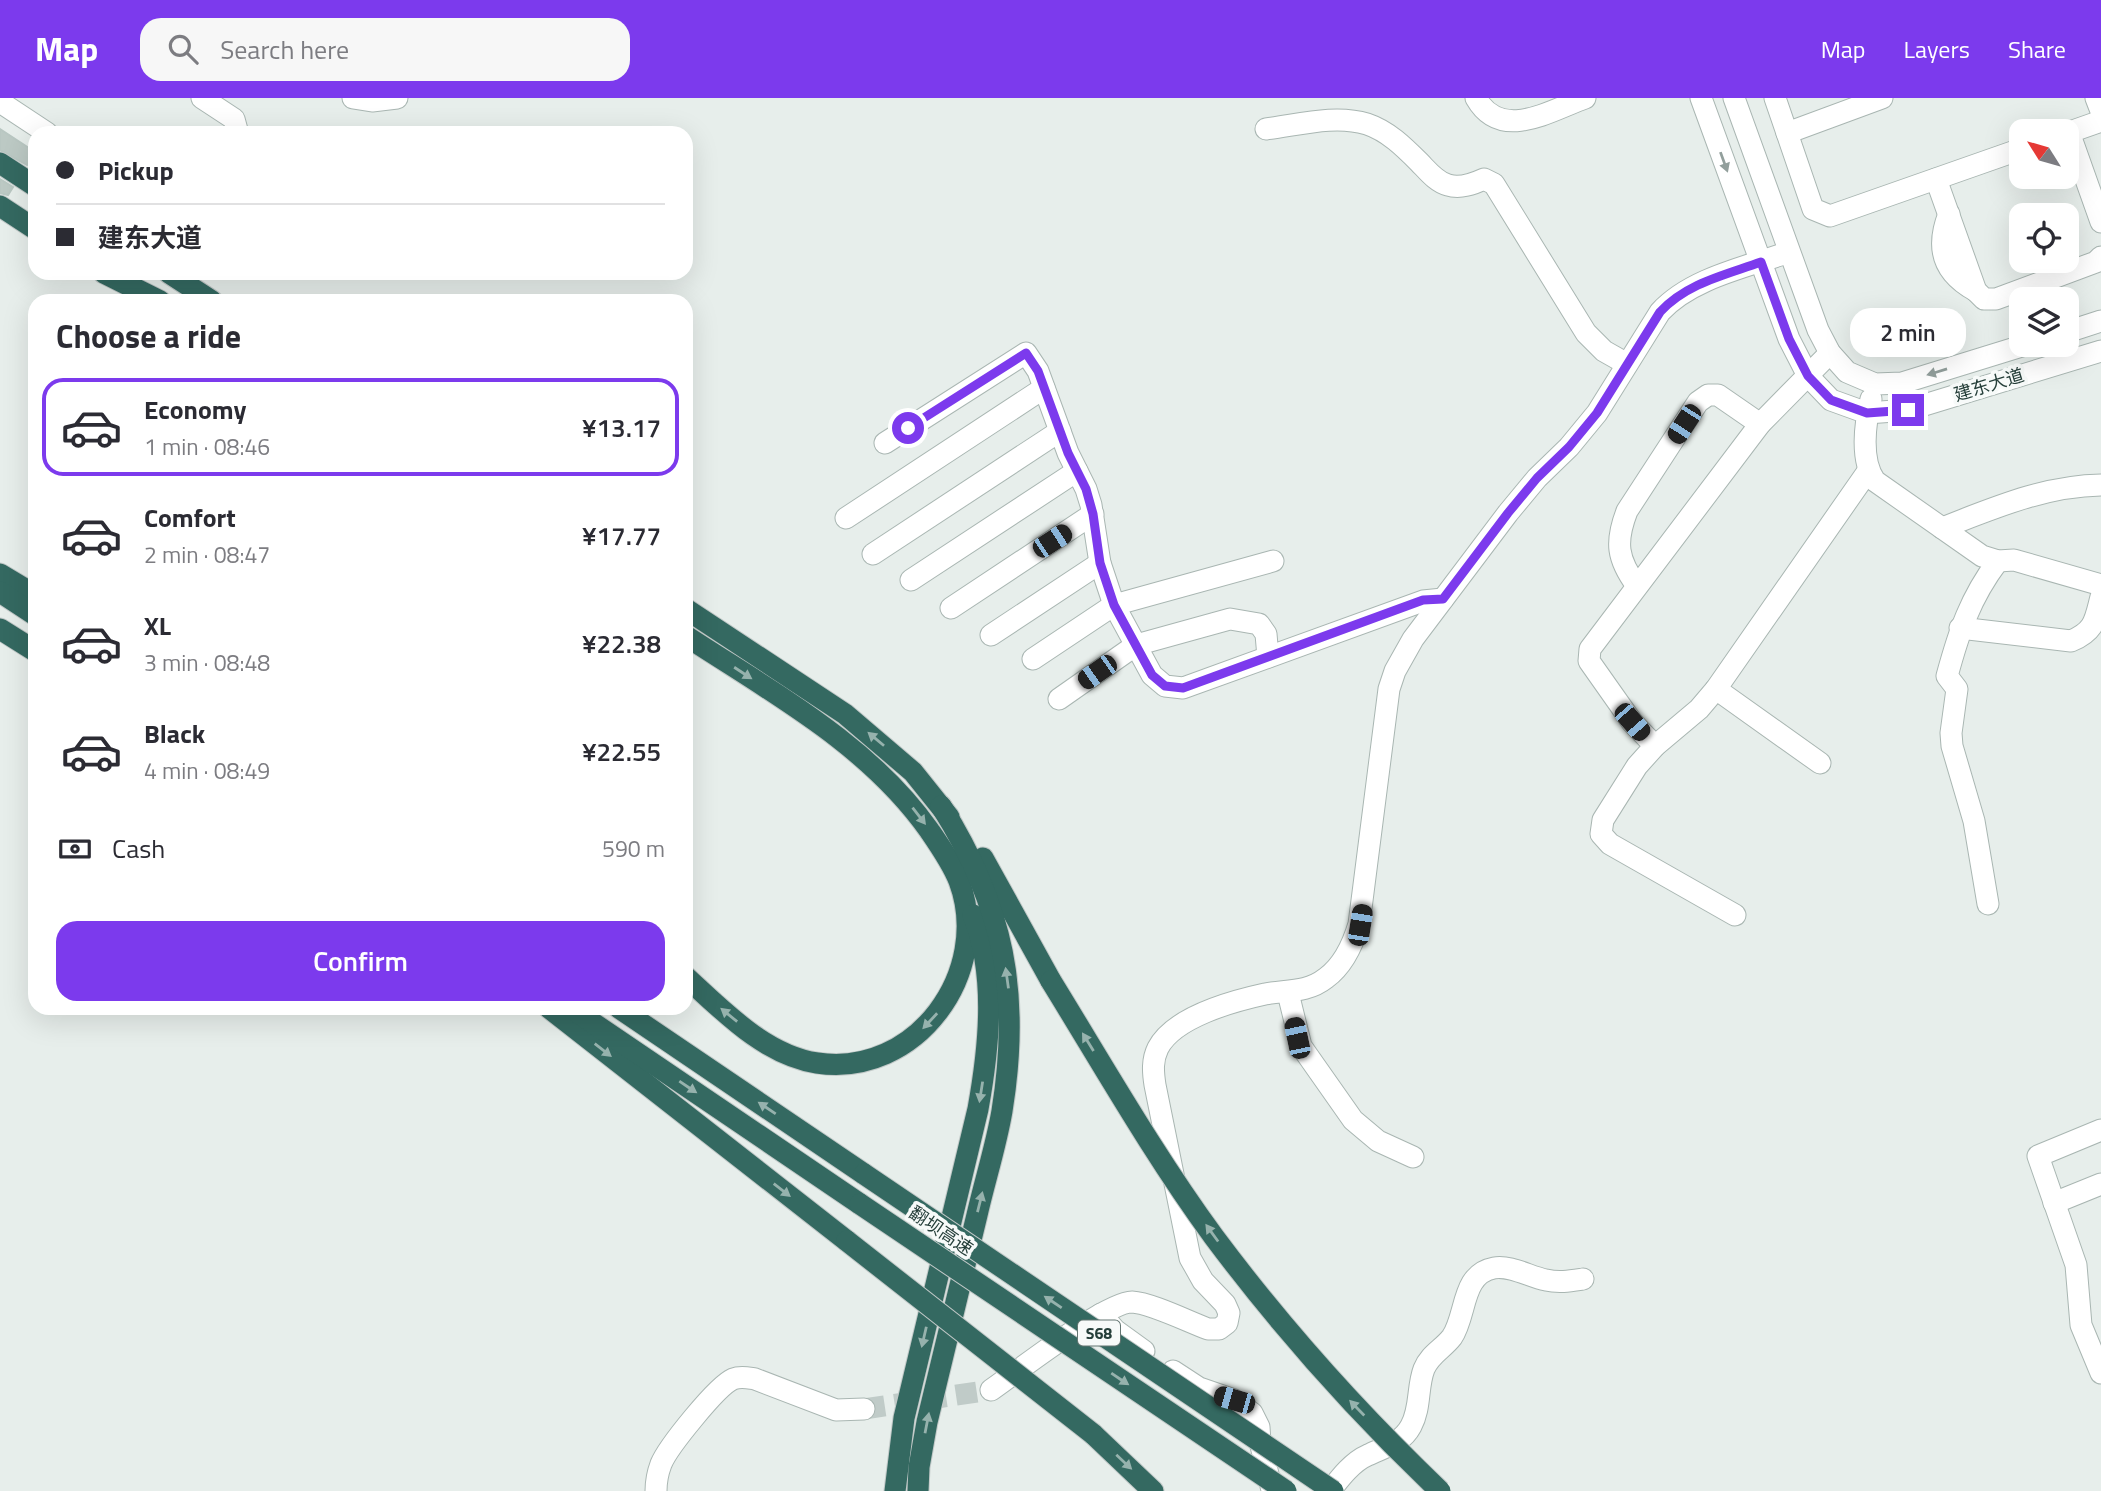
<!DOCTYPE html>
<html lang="en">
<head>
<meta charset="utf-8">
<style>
	:root { --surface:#fff; --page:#f7f7f7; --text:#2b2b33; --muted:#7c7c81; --line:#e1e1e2; --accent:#7c3aed }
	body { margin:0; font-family:"Titillium Web","Noto Sans SC",sans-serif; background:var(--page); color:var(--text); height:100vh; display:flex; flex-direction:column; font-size:26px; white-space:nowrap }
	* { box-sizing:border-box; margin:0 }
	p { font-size:23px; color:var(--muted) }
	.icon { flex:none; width:38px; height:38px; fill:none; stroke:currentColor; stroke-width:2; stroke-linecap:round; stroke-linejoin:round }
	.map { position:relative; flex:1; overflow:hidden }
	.panel { position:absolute; left:28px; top:196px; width:665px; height:721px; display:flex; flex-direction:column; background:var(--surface); border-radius:21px; box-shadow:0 7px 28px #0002 }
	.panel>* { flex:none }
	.top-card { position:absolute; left:28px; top:28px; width:665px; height:154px; border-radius:21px; box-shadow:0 7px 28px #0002; display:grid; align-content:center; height:154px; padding:0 28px; background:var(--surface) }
	.needle { width:46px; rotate:307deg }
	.controls { position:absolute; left:2009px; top:21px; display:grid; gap:14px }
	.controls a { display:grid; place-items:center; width:70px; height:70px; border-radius:14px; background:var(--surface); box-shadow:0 7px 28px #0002; font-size:35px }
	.end { position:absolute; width:32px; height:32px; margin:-16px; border:9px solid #7c3aed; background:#fff; box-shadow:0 0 0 4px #fff }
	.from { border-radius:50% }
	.bubble { position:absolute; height:49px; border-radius:21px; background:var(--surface); box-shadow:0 7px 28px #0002; font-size:23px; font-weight:600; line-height:49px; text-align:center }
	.car { position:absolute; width:21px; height:42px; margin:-21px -10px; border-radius:9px; box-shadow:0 0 5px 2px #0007; background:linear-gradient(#222 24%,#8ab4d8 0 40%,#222 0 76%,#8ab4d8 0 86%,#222 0) }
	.top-card b { display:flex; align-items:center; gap:24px; height:66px; font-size:26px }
	.top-card b+b { border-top:2px solid var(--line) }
	.top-card i { width:18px; height:18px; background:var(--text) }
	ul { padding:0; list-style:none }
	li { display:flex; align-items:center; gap:21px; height:98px; margin:0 14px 10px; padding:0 14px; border:4px solid transparent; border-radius:21px }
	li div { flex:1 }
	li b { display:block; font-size:26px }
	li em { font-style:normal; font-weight:600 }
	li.current { border-color:var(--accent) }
	li>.icon { width:63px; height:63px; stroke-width:1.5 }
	h2 { padding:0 28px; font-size:32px; line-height:84px }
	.pay { display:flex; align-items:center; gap:18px; height:77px; padding:0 28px; font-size:26px }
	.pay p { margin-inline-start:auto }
	.cta { display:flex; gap:14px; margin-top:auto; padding:14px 28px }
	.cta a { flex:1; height:80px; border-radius:21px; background:var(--accent); color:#fff; font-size:28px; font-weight:600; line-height:80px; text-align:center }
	header { display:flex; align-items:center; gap:42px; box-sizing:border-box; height:98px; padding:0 35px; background:var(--accent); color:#fff }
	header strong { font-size:33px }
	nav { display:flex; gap:38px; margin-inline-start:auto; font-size:24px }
	.search { width:490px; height:63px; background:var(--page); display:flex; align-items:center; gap:18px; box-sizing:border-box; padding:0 24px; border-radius:21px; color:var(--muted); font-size:26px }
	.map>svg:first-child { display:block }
</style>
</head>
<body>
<header>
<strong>Map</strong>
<div class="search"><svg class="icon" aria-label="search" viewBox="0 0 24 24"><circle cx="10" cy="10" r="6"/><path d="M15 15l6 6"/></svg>Search here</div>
<nav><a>Map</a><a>Layers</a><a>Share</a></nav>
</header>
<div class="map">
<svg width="2101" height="1393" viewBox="0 0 2101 1393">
	<rect width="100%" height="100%" fill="#e7eeeb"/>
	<g fill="#bcc9c4" stroke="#b9c7c2" stroke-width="2">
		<path d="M0 31 35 54 27 67 0 52Z"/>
		<path d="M0 81 13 89 8 97 0 95Z"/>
	</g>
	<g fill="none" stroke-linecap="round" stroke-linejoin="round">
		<path stroke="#c0cbc8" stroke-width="21" stroke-dasharray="21 10" stroke-linecap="butt" d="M864 1311 991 1292"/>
		<g stroke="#a9b6b2" stroke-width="23">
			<g id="minor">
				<path d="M202 0 234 21 237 32 235 35"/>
				<path d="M353 0 372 3 397 0"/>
				<path d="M1476 0C1501 44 1549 13 1585 0"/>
				<path d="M1701 0 1789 241 1808 278 1831 302 1867 315 1908 312 2101 253"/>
				<path d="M1734 0 1818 232 1830 255 1847 274 1875 286 1902 285 2025 247"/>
				<path d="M1775 0 1813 111 1830 118 2021 51"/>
				<path d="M2096 0 2101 13"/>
				<path d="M0 4 47 35"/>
				<path d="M1266 31C1298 27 1335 16 1367 26 1388 33 1404 49 1419 64 1427 72 1436 84 1448 87 1460 91 1473 86 1484 81L1494 86 1586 235 1604 253 1627 266"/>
				<path d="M2069 34 2101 124"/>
				<path d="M1787 35 1882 0"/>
				<path d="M2067 35 2101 23"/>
				<path d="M1936 81 1976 193 1984 201H1996L2096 164 2101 159"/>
				<path d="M1949 116C1935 151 1943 175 1976 193"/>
				<path d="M2067 234 2101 223"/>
				<path d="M1871 301C1865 325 1860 362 1875 383L1982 458 1998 463 2014 462 2101 487"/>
				<path d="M885 345 1026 255 1038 273 1068 355 1086 391 1091 407 1100 465 1114 507 1152 577 1165 588 1183 590 1423 503 1443 501"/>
				<path d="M846 420 1044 290"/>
				<path d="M1942 430C1994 410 2044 388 2101 387"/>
				<path d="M873 456 1060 333"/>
				<path d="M911 482 1077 373"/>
				<path d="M1637 488C1617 461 1615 444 1627 413L1698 304 1708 297H1718L1760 326"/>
				<path d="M951 510 1093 416"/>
				<path d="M1960 530 2071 543C2095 533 2095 522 2101 499"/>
				<path d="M991 537 1100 465"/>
				<path d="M1033 561 1114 507 1273 463"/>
				<path d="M1716 591 1820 665"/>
				<path d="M1059 601 1136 547 1230 521 1259 526 1266 536 1268 559"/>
				<path d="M1655 648 1632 624 1589 563 1590 551 1760 326 1830 255"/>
				<path d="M1988 806 1974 723 1952 648 1951 635 1957 591 1947 578C1959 534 1970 500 1998 463"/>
				<path d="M1735 817 1610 746 1601 736 1603 722 1637 668 1655 648 1699 611 1716 591 1868 373"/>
				<path d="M1288 895 1301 948 1353 1022 1378 1043 1413 1059"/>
				<path d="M2101 1032 2038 1058 2076 1167 2081 1227 2101 1275"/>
				<path d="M2054 1105 2101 1086"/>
				<path d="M1101 1216 1115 1232 1144 1253"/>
				<path d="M1173 1273 1199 1290 1234 1302 1252 1315 1259 1329 1260 1344 1272 1392"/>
				<path d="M991 1292C1017 1274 1106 1204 1132 1204 1151 1205 1189 1224 1208 1231H1219L1227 1225 1229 1215 1225 1206 1203 1183 1190 1160 1155 987C1153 974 1152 962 1158 950 1174 919 1233 903 1265 896 1287 892 1307 895 1326 880 1344 867 1353 846 1359 826L1389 591 1395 573 1413 541 1508 415 1537 380 1569 349 1597 315 1660 214C1691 180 1747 169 1789 154"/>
				<path d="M656 1393C656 1384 658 1374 661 1366 668 1349 717 1288 733 1281 741 1278 748 1280 755 1281L836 1312 864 1311"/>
				<path d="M1330 1393C1340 1380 1352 1364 1368 1357 1385 1349 1402 1345 1411 1328 1421 1310 1417 1289 1424 1271 1430 1256 1443 1251 1452 1239 1467 1217 1461 1176 1494 1170 1511 1167 1530 1179 1546 1182 1559 1185 1570 1183 1583 1181"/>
			</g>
		</g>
		<g stroke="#c2c9c8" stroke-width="23">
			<g id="highway">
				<path d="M0 65 35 88"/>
				<path d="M0 108 35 131"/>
				<path d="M104 175 160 203"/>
				<path d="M169 175 212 203"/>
				<path d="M0 476 35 497"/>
				<path d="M0 494 35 517"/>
				<path d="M686 511 845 616 913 674 949 719"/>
				<path d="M0 531 35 553"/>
				<path d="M686 538C773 595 868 646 929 732 940 748 952 765 959 783 993 874 916 980 817 965 765 957 723 913 686 879"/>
				<path d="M983 760 1051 883"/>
				<path d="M549 910 847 1143"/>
				<path d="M571 910 860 1106"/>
				<path d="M619 910 864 1076"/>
				<path d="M1093 1336 1153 1393"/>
				<path d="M895 1393 904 1320 978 1011C989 950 997 877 973 817"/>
				<path d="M918 1393 919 1369 927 1324C943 1255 960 1186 977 1117 985 1082 996 1048 1002 1013 1021 896 1004 808 941 708"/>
			</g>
		</g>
		<use href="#minor" stroke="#fff" stroke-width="21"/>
		<use href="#highway" stroke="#346961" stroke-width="21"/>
		<g stroke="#c2c9c8" stroke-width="23" stroke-linecap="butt">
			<g id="highway-bridge">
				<path d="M1051 883C1104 969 1154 1057 1214 1139 1282 1230 1358 1315 1440 1393"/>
				<path d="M864 1076 1333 1393"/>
				<path d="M860 1106 1286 1393"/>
				<path d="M847 1143 1093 1336"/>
			</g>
		</g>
		<use href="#highway-bridge" stroke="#346961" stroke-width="21"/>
	</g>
	<defs><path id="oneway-solid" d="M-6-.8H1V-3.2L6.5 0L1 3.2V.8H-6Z" transform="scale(1.75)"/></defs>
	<g fill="#929f9c">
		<use href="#oneway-solid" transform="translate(1724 64) rotate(70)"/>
		<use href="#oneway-solid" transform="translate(1937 274) rotate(163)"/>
	</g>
	<g fill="#96b2ad">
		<use href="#oneway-solid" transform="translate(743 575) rotate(33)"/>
		<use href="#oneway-solid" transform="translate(876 641) rotate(-140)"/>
		<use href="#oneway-solid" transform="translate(919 718) rotate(52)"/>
		<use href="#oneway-solid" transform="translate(1007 880) rotate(-98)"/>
		<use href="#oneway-solid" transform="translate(729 917) rotate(-141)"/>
		<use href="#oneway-solid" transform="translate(930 923) rotate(133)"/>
		<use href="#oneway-solid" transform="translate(1088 944) rotate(-122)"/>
		<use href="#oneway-solid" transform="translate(603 952) rotate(38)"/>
		<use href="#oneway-solid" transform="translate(688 989) rotate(34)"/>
		<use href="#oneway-solid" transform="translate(981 994) rotate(99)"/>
		<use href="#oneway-solid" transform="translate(767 1010) rotate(-146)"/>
		<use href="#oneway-solid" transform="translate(782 1092) rotate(38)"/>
		<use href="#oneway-solid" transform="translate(980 1104) rotate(-76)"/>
		<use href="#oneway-solid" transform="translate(1212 1135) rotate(-126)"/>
		<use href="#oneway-solid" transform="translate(1053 1204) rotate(-146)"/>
		<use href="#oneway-solid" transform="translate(924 1239) rotate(103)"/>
		<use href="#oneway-solid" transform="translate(1120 1281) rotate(34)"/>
		<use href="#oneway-solid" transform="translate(1357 1310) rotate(-134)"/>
		<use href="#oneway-solid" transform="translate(927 1325) rotate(-79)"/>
		<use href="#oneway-solid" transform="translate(1124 1364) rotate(43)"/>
	</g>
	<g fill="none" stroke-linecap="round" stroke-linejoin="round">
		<path stroke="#7c3aed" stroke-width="9" d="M908 330 1026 255 1038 273 1068 355 1086 391 1093 416 1100 465 1114 507 1152 577 1165 588 1183 590 1423 502 1443 501 1508 415 1537 380 1569 349 1597 315 1660 214C1687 185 1725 177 1761 164L1789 241 1808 278 1831 302 1867 315 1908 312"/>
	</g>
	<g text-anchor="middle" stroke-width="7" stroke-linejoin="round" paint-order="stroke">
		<rect fill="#f7faf9" stroke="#657773" stroke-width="2" x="1078" y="1222.5" width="42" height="25" rx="5"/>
		<g font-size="16" font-weight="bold" fill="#263f3a">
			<text x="1099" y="1241">S68</text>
		</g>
		<g font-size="18" fill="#263f3a" stroke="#f7faf9">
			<text transform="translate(1989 287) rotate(-17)" y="6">建东大道</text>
			<text transform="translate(941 1133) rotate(34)" y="6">翻坝高速</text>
		</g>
	</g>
</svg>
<div class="controls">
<a><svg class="needle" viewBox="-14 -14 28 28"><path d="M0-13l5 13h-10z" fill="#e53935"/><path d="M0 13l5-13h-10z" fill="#7c7c81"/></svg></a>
<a><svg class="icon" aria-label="locate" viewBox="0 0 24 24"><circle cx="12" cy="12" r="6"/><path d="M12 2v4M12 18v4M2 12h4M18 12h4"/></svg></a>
<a><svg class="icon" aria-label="layers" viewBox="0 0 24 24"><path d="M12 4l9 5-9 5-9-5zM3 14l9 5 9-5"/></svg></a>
</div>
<i class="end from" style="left:908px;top:330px"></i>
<i class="end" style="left:1908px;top:312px"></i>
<div class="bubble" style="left:1850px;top:210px;width:116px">2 min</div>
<i class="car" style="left:1684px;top:326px;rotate:213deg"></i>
<i class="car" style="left:1052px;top:443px;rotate:57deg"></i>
<i class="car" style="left:1097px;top:574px;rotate:235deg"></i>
<i class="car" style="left:1632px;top:624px;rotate:139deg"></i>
<i class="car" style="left:1360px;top:827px;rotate:9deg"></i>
<i class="car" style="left:1297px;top:940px;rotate:348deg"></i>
<i class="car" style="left:1234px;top:1302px;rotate:286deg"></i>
<div class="top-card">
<b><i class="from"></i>Pickup</b>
<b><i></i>建东大道</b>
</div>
<section class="panel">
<h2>Choose a ride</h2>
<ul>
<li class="current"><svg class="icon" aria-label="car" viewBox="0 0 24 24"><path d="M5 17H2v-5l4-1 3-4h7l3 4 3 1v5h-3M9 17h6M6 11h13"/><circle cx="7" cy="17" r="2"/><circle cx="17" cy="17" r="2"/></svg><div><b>Economy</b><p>1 min · 08:46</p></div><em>¥13.17</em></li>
<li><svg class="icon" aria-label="car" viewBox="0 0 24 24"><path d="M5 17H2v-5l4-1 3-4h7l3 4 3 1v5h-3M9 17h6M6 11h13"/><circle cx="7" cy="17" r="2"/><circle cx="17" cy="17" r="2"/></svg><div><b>Comfort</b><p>2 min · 08:47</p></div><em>¥17.77</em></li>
<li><svg class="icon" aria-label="car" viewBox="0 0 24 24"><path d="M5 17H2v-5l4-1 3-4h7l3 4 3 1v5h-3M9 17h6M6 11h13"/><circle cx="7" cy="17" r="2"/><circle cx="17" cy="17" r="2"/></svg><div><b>XL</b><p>3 min · 08:48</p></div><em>¥22.38</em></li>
<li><svg class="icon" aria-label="car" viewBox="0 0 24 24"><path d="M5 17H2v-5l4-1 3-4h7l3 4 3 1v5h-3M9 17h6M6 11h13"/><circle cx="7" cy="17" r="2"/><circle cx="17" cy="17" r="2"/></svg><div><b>Black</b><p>4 min · 08:49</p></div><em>¥22.55</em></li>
</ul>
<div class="pay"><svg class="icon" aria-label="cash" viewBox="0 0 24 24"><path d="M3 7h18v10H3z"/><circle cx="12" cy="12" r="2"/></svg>Cash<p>590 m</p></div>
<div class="cta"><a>Confirm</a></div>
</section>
</div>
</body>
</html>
